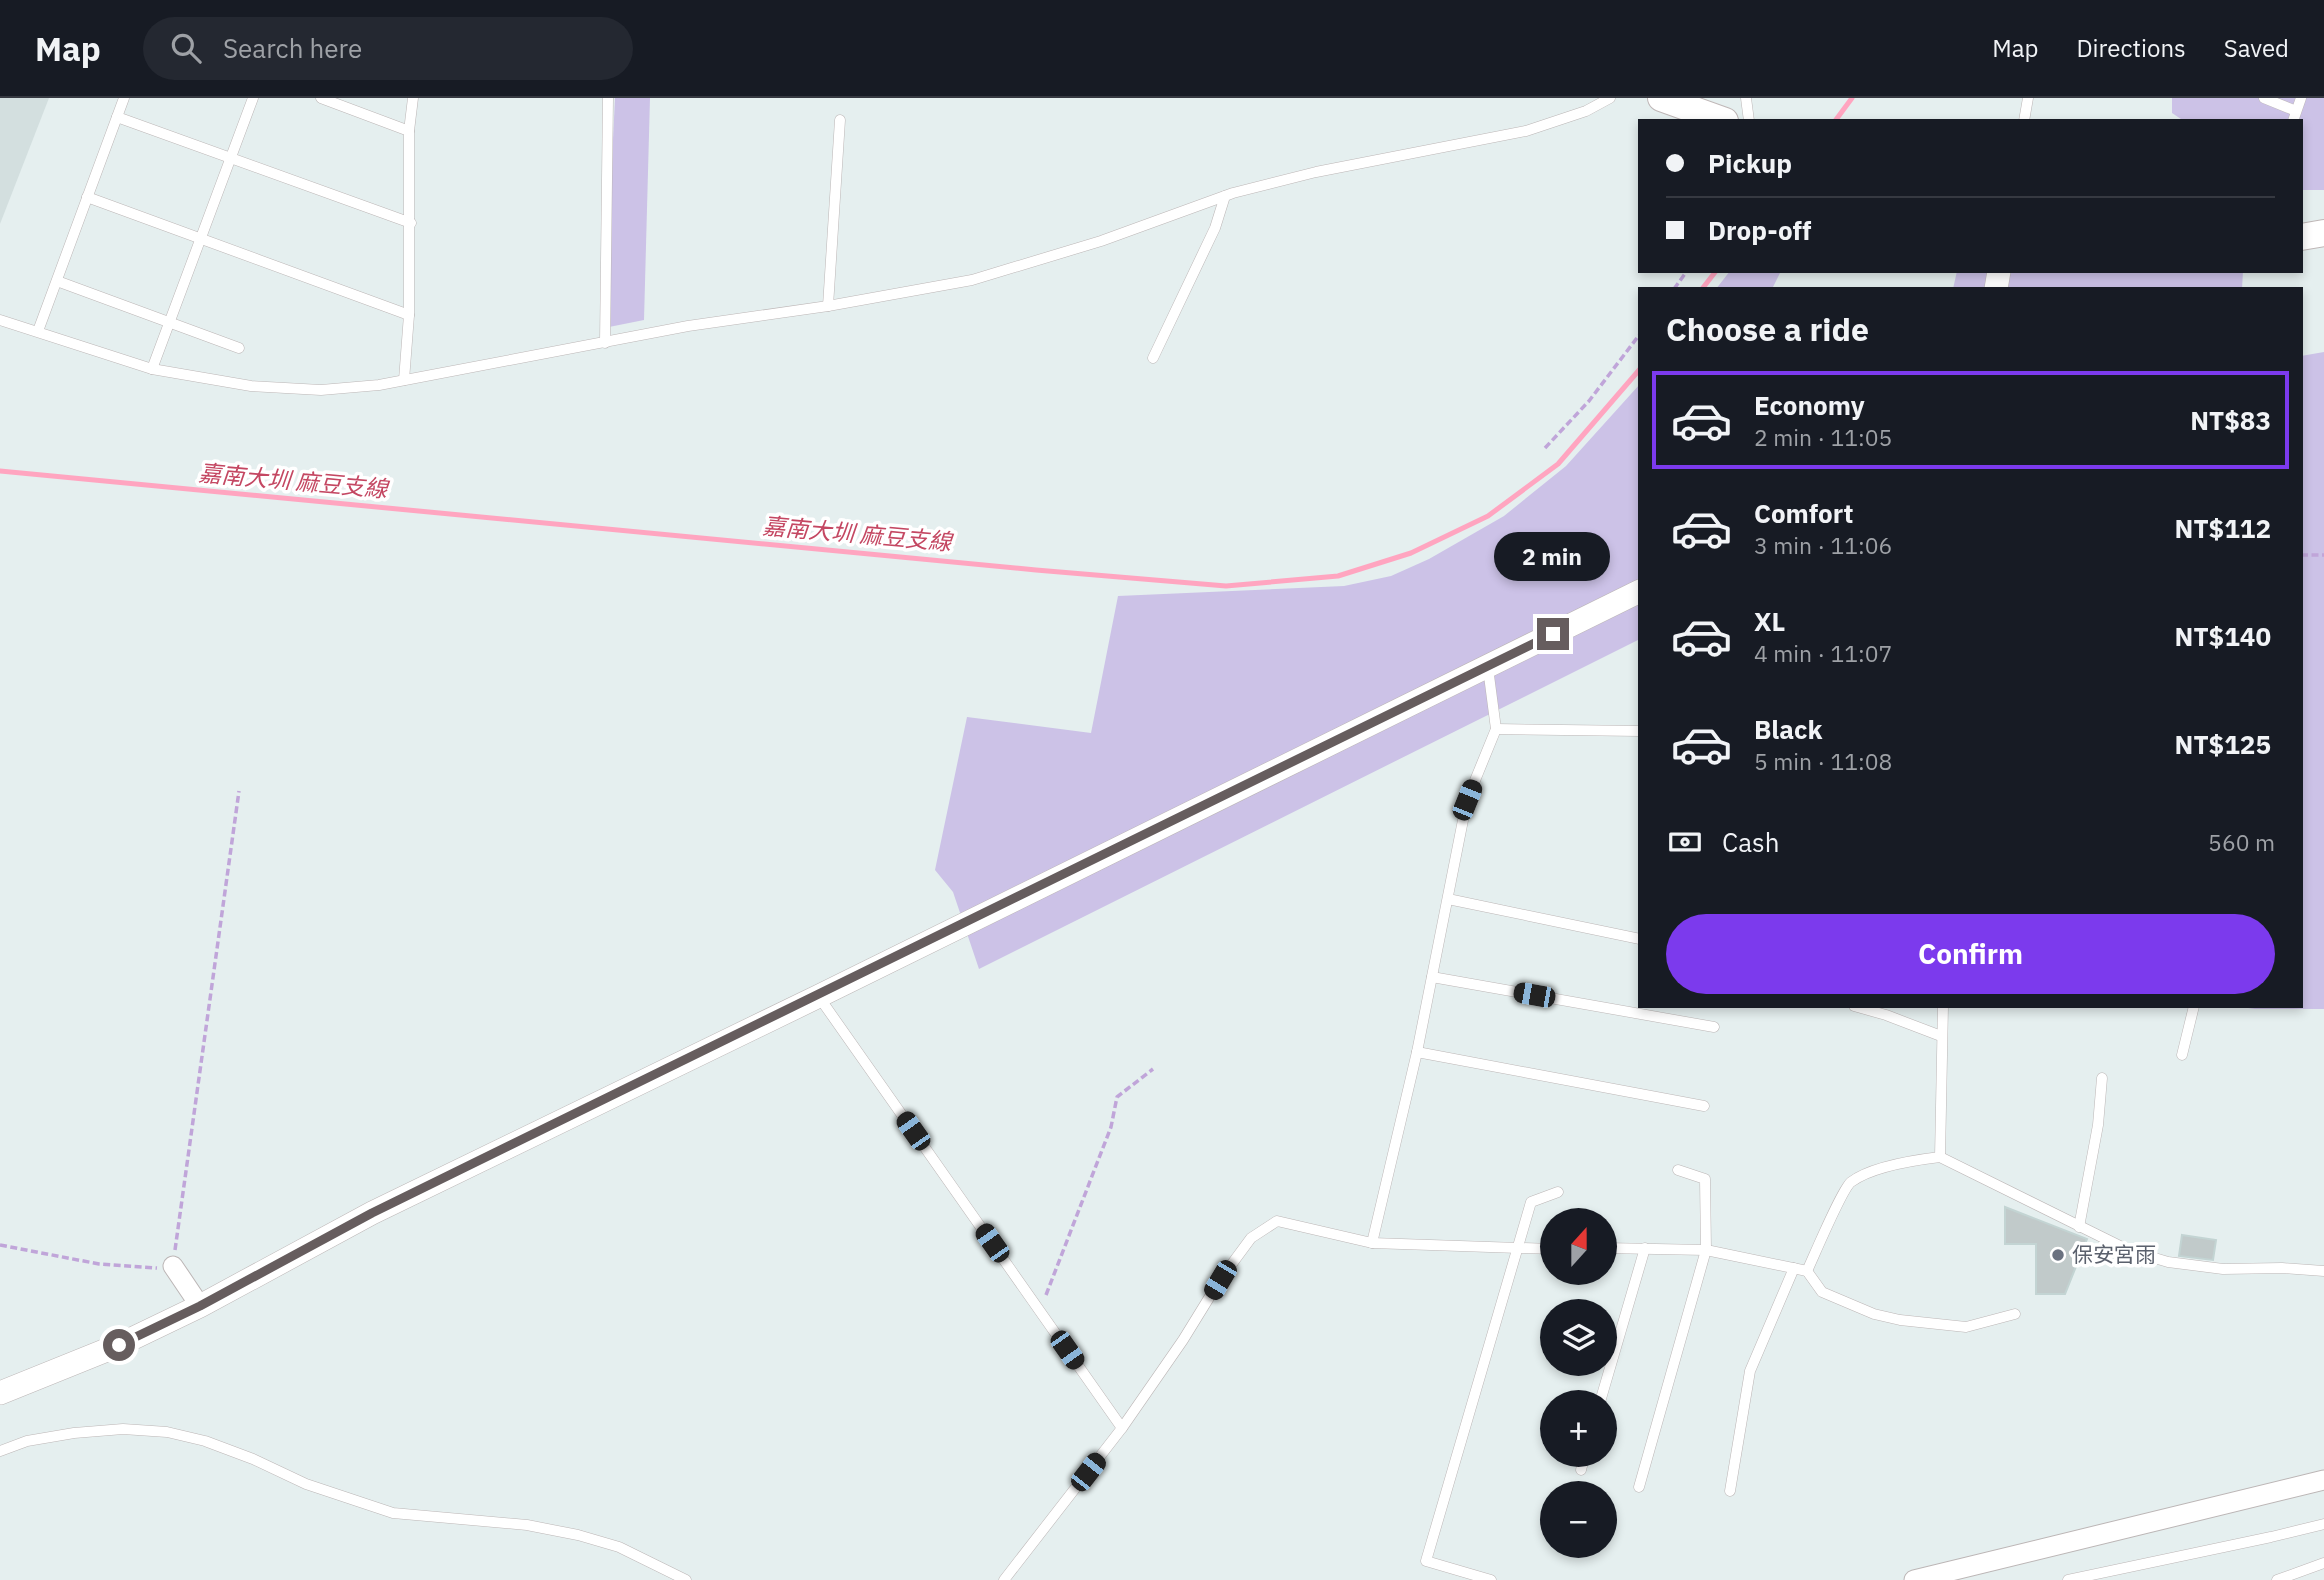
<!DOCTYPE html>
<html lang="en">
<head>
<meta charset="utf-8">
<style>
	:root { --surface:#171b24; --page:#242831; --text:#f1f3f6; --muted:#9ea1a6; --line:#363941; --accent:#7c3aed }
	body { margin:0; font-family:"IBM Plex Sans","Noto Sans TC",sans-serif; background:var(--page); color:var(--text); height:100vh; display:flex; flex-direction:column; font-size:26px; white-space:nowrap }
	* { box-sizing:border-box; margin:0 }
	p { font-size:23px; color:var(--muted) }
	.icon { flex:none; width:38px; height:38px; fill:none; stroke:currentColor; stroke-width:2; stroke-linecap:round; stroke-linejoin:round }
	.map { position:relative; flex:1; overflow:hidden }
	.sheet { position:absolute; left:1638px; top:189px; width:665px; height:721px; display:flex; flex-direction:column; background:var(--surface); border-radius:0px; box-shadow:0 4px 10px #0003 }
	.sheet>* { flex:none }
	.banner { position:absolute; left:1638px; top:21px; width:665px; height:154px; border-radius:0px; box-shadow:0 4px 10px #0003; display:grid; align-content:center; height:154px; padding:0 28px; background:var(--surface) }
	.needle { width:46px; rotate:21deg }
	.fabs { position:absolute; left:1540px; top:1110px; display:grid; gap:14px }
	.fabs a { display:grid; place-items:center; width:77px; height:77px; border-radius:50%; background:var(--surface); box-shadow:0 4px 10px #0003; font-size:35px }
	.end { position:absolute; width:32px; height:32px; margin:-16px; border:9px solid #665d5e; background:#fff; box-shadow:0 0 0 4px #fff }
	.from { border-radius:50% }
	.bubble { position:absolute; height:49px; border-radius:24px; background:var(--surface); box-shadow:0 4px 10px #0003; font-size:23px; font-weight:800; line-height:49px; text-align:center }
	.car { position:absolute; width:21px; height:42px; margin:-21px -10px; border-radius:9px; box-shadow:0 0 5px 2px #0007; background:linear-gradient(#222 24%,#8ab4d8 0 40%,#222 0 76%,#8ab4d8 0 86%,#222 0) }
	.banner b { display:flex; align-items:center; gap:24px; height:66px; font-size:26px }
	.banner b+b { border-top:2px solid var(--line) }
	.banner i { width:18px; height:18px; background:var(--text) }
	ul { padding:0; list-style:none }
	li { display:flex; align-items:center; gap:21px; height:98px; margin:0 14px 10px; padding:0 14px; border:4px solid transparent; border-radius:0px }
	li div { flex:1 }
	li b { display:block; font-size:26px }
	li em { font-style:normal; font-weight:800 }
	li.active { border-color:var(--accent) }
	li>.icon { width:63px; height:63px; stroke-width:1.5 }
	h2 { padding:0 28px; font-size:32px; line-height:84px }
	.pay { display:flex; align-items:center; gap:18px; height:77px; padding:0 28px; font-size:26px }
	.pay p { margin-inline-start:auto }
	.button { display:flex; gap:14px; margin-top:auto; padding:14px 28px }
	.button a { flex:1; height:80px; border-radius:42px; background:var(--accent); color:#fff; font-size:28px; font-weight:800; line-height:80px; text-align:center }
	header { display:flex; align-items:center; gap:42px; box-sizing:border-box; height:98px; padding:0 35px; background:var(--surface); border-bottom:2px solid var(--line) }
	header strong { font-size:33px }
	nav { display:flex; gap:38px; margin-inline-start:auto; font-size:24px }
	.search { width:490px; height:63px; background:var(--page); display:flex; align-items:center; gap:18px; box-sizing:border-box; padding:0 24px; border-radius:38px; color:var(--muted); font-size:26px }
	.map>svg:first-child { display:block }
</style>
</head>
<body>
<header>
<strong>Map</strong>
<div class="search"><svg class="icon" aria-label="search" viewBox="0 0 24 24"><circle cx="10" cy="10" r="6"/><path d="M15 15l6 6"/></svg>Search here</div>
<nav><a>Map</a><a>Directions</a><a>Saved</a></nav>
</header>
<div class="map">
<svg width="2324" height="1482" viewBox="0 0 2324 1482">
	<rect width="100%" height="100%" fill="#e5efef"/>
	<path fill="#d3dfdf" d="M0 0H49L0 126Z"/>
	<g fill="#ccc2e7">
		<path d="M615 0H650L644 222 604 230Z"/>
		<path d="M2172 0H2324V92H2301V23H2184L2172 15Z"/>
		<path d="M1730 173H1781L1772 191H1716Z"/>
		<path d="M1957 173H2243L2242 191H1953Z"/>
		<path d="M2324 254V911H2255L2234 908H2301V258Z"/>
		<path d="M1640 286V541L979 871 953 794 935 772 967 619 1091 635 1118 498 1344 488 1391 478 1429 461 1504 418 1566 368Z"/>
	</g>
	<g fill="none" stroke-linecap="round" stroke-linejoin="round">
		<g stroke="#ffa5c0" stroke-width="5">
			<path d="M1835 23 1852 0"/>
			<path d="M1702 191 1716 173"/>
			<path d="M0 373 1036 472 1226 488 1338 478 1411 455 1488 418 1558 366 1640 271"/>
		</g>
	</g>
	<g fill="#c1caca" stroke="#c3d4d3" stroke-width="2">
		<path d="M2005 1109 2087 1141 2065 1196H2036V1146H2005Z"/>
		<path d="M2182 1137 2216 1142 2213 1162 2179 1158Z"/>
	</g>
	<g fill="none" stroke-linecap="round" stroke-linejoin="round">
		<g stroke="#bcb6b6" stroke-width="11">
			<g id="service">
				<path d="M321 0 409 33"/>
				<path d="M1746 0 1749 23"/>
				<path d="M2264 0 2296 13"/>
				<path d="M117 19 411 125"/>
				<path d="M2024 23 2028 0"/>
				<path d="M2293 23 2301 0"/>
				<path d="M87 99 409 217"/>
				<path d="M57 183 239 250"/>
				<path d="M828 208 840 22"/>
				<path d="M0 222 152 271 251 288 321 292 379 287 688 228 828 208 972 182 1101 143 1233 95 1316 74 1526 33 1586 13 1610 0"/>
				<path d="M38 233 124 0"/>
				<path d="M605 245 608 0"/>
				<path d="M1153 260 1215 130 1225 98"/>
				<path d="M152 271 253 0"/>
				<path d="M404 282 409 217V33L413 0"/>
				<path d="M1496 631 1640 633"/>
				<path d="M1448 801 1640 841"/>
				<path d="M1432 879 1714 929"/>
				<path d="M819 899 1122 1330"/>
				<path d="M1854 908 1886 917 1941 938"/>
				<path d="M1417 954 1704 1008"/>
				<path d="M2182 957 2194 908"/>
				<path d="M1940 1059 1943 908"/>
				<path d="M2079 1129 2098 1027 2102 980"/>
				<path d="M1372 1145 1417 954 1467 702 1496 631 1488 570"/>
				<path d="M1605 1150 1706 1152 1807 1173C1814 1158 1842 1091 1851 1084 1871 1069 1915 1062 1940 1059L2128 1152 2168 1164 2223 1171 2282 1170 2324 1173"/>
				<path d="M1807 1173 1822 1194 1874 1216 1900 1222 1966 1229 2015 1216"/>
				<path d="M1600 1304 1645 1150"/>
				<path d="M0 1353 27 1343 74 1335 123 1331 167 1334 205 1343 253 1361 306 1386 393 1415 527 1427 578 1437 619 1449 686 1482"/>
				<path d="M1581 1372 1585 1356"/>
				<path d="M1639 1389 1706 1152 1705 1081 1678 1072"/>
				<path d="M1730 1393 1750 1273 1794 1170"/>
				<path d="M1004 1482 1122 1330 1183 1242 1220 1182 1251 1140 1277 1123 1372 1145 1552 1151"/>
				<path d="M1491 1482 1426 1463 1531 1104 1558 1094"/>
				<path d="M2068 1482 2271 1439 2324 1426"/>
				<path d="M2277 1482 2324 1465"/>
			</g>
		</g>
		<g stroke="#bcb6b6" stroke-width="21">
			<g id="minor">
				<path d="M173 1168 200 1208"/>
				<path d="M1914 1482 2324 1382"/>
			</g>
		</g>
		<g stroke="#bcb6b6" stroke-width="24">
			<g id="tertiary">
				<path d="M1996 191 1999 173"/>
				<path d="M0 1295 119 1247 200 1208 372 1115 819 898 1640 493"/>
			</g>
		</g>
		<g stroke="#bfb7b7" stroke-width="28">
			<g id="secondary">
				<path d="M1661 0 1725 23"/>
				<path d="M2301 139 2324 135"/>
			</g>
		</g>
		<g stroke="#c0a5d9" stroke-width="3.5" stroke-dasharray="7 3.5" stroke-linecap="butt">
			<path d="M1674 191 1687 173"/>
			<path d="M1545 350 1589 303 1640 236"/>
			<path d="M2301 457H2324"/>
			<path d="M0 1147 99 1166 157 1170"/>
			<path d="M175 1152 239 693"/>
			<path d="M1046 1197 1111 1029 1117 999 1153 971"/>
		</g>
		<use href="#service" stroke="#fff" stroke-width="10"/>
		<use href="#minor" stroke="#fff" stroke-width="19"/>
		<use href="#tertiary" stroke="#fff" stroke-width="23"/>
		<use href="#secondary" stroke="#fff" stroke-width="26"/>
	</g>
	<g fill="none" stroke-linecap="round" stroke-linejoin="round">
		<path stroke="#665d5e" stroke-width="9" d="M119 1247 200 1208 372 1115 1553 536"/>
	</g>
	<circle fill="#6b7280" stroke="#fff" stroke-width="2.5" cx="2058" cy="1157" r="7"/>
	<g text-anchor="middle" stroke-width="7" stroke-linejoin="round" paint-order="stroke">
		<g font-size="21" fill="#5b616d" stroke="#fff" text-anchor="start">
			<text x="2072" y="1164">保安宮雨</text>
		</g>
		<g font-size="23" font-style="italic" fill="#c44762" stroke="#fff">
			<text transform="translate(293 383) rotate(5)" y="8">嘉南大圳 麻豆支線</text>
			<text transform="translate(857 436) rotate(5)" y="8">嘉南大圳 麻豆支線</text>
		</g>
	</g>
</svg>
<div class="fabs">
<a><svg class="needle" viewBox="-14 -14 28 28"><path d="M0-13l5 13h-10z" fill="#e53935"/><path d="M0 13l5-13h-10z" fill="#9ea1a6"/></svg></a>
<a><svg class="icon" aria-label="layers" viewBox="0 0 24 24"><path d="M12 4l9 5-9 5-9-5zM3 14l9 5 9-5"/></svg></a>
<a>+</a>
<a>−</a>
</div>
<i class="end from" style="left:119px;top:1247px"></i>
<i class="end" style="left:1553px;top:536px"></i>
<div class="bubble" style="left:1494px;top:434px;width:116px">2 min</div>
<i class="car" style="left:1467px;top:702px;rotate:22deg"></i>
<i class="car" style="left:1534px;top:897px;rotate:280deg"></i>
<i class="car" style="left:913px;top:1033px;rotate:325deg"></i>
<i class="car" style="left:992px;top:1145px;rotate:325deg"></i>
<i class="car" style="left:1220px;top:1182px;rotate:211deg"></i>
<i class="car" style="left:1067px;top:1252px;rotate:145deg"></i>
<i class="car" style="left:1088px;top:1374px;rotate:38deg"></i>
<div class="banner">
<b><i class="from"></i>Pickup</b>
<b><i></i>Drop-off</b>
</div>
<section class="sheet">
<h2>Choose a ride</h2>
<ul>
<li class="active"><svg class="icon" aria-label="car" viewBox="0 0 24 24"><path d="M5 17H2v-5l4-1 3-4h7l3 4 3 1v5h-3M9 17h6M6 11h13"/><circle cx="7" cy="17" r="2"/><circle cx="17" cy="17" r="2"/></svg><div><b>Economy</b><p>2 min · 11:05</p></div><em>NT$83</em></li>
<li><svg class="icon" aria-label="car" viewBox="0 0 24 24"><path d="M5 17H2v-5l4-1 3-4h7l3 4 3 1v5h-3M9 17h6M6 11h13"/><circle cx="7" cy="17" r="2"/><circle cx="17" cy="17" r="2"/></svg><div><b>Comfort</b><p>3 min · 11:06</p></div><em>NT$112</em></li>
<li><svg class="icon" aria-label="car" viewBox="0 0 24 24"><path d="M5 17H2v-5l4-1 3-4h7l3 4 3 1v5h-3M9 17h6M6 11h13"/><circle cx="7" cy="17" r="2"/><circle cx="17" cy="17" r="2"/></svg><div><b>XL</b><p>4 min · 11:07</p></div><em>NT$140</em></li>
<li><svg class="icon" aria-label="car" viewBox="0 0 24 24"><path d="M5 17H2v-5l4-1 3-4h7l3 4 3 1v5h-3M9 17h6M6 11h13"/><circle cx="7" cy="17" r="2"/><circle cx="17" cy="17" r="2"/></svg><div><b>Black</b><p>5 min · 11:08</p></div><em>NT$125</em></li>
</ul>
<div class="pay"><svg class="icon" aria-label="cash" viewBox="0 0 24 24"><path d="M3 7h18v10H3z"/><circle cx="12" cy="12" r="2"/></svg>Cash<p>560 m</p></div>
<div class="button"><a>Confirm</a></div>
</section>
</div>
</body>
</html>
